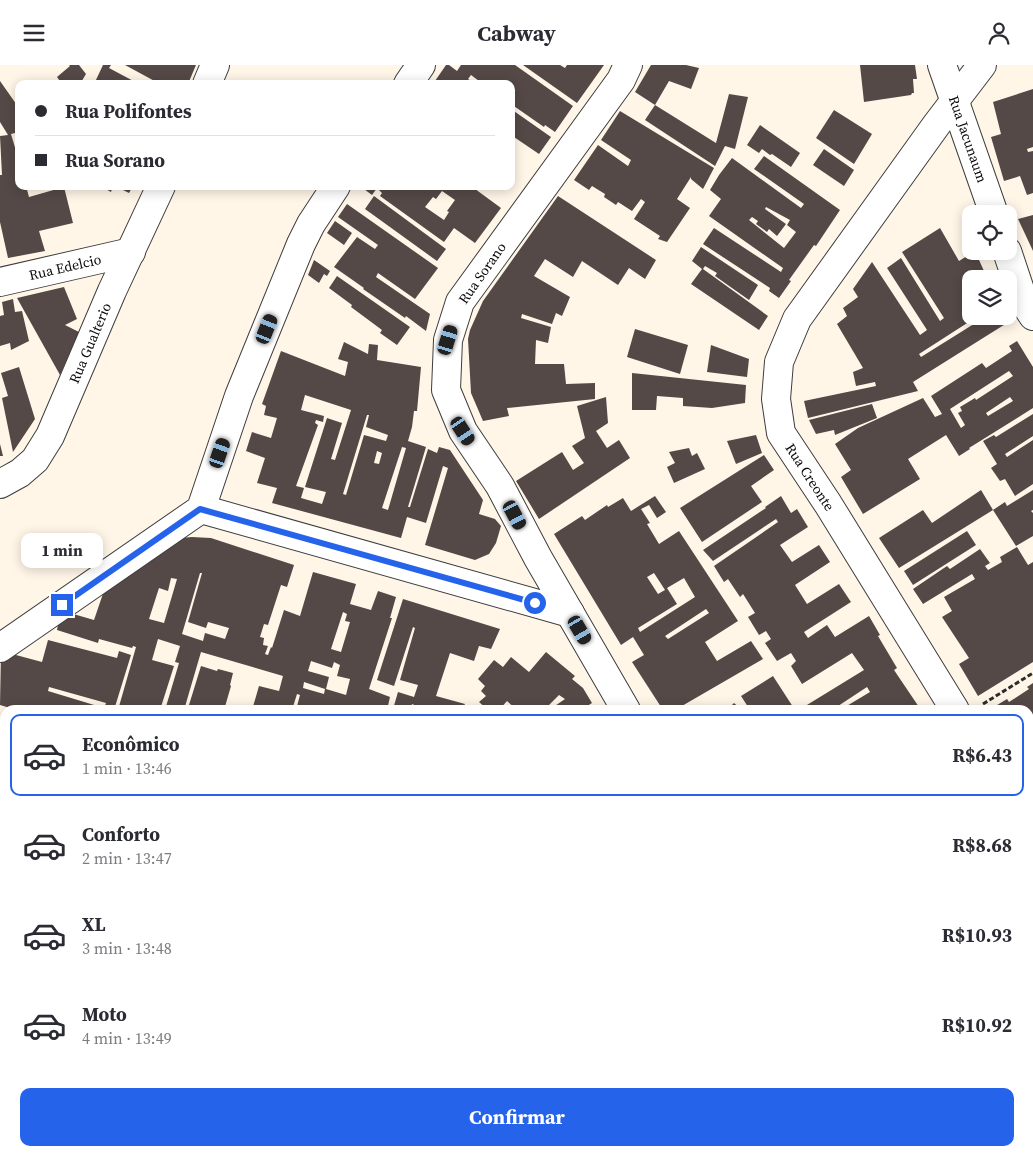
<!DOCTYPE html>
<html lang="pt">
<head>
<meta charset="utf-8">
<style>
	:root { --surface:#fff; --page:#f2f2f3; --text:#2b2b33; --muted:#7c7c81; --line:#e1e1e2; --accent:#2563eb }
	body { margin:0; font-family:"Source Serif 4",serif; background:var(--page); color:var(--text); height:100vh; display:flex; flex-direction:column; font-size:19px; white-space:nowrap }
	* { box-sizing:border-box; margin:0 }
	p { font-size:16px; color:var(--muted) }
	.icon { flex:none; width:28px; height:28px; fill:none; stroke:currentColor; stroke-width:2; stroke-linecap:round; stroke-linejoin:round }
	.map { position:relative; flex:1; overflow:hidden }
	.drawer { position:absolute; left:0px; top:640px; width:1034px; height:451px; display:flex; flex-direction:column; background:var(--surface); border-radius:15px 15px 0 0; box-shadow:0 2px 12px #0003 }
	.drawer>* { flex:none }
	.banner { position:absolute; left:15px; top:15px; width:500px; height:110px; border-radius:10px; box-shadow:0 2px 12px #0003; display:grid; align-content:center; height:110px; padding:0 20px; background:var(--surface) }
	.tools { position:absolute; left:962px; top:140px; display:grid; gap:10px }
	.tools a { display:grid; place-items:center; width:55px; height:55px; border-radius:10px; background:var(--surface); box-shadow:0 2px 12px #0003; font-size:25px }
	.end { position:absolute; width:22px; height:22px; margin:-11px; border:6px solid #2563eb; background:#fff; box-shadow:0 0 0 2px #fff }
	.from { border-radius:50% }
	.bubble { position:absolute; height:35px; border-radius:10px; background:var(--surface); box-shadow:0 2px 12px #0003; font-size:16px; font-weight:700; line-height:35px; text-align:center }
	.car { position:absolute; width:15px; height:30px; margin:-15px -8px; border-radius:6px; box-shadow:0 0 4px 1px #0007; background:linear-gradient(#222 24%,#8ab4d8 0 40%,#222 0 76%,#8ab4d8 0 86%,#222 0) }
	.banner b { display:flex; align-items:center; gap:18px; height:48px; font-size:19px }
	.banner b+b { border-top:1px solid var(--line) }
	.banner i { width:12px; height:12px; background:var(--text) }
	ul { padding:9px 0 0; list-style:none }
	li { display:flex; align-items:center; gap:15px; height:82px; margin:0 10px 8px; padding:0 10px; border:2px solid transparent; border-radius:10px }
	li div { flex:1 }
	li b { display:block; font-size:19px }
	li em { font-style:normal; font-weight:700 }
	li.active { border-color:var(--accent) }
	li>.icon { width:45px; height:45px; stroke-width:1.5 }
	.cta { display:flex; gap:10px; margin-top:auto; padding:10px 20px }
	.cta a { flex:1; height:58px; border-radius:10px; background:var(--accent); color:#fff; font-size:20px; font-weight:700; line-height:58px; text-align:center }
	header { display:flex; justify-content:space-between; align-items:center; height:65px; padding:0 20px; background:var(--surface); font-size:22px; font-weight:700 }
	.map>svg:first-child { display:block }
</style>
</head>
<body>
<header><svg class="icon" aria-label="menu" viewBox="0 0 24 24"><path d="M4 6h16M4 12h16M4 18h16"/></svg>Cabway<svg class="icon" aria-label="person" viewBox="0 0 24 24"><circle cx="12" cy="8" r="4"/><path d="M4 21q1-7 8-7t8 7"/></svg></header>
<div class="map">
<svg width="1033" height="1091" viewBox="0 0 1033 1091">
	<rect width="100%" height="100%" fill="#fff6e8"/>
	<path fill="#bfdd8d" d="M662 1086H730L734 1091H660Z"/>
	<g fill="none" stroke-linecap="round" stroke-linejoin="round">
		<g stroke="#2aafd7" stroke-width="9">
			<path d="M0 755 5 756"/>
			<path d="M1029 933 1033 935"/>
		</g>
		<g stroke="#a8eafb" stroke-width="51">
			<path d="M0 933 5 940"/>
			<path d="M64 1091 65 1086"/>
		</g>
	</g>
	<g fill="#544946" fill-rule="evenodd">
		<path d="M69 0H79L86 9 80 19H62L57 12 70 1Z"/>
		<path d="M103 0H111L109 3 139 19H100L95 17Z"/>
		<path d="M125 0H196L188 19H160Z"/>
		<path d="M446 0H449L457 6 461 0H515L573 41 555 67 545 60 544 62 511 39V19H483L471 10 468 14 476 19H439L435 16Z"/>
		<path d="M523 0H560L565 3 567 0H604L577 38Z"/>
		<path d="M651 0H686L699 3 691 24 669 16 655 40 635 27Z"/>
		<path d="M860 0H915L917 14H913L914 28H912L911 30 864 37Z"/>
		<path d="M0 16 19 43V67L11 69 19 96V121H26L29 132 64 122 73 158 39 166 45 186 8 193 0 157V110H2L0 71 8 70 0 57Z"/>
		<path d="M1033 24V82L1027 84 1028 87 1033 86V128L1027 130 1020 111 1004 116 991 72 1001 69 993 37Z"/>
		<path d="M729 29 748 32 735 84 725 81 715 101 645 55 655 40 716 78Z"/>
		<path d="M511 44 551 72 539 89 511 70Z"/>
		<path d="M834 45 872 69 854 99 816 73Z"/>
		<path d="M620 46 714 103 703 124 691 114V112L677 134 690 143 667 177 658 174 660 171 634 154 645 137 641 134 632 146 618 137 616 140 604 132 605 129 592 121 589 125 574 115 598 80 628 101 631 95 601 75Z"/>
		<path d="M760 60 800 88 791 102 772 89 770 90 762 84 759 88 747 80Z"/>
		<path d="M824 84 854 105 844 121 813 100Z"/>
		<path d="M764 91 840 145 816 181 814 180 789 215 791 216 779 233 769 226 770 223 703 179 714 163 781 207 783 203 709 151 721 134 710 125 719 110 732 93 801 143 804 139 754 104ZM766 142 790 155 787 160 796 167 784 183 749 155 752 152 758 156 756 159 767 167 769 164 777 171 786 159 765 144Z"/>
		<path d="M100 121H113L111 127Z"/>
		<path d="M115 121H133L129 128Z"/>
		<path d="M360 121H471L501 143 475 178 454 163 444 177 380 131 382 128 377 123 372 130ZM442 126 455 135 447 146 449 147 444 155 425 142 433 132 436 134Z"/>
		<path d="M374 131 446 184 437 196 365 144Z"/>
		<path d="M558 131 656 195 645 214 629 203 618 220 582 196 573 212 545 194 534 211 570 232 562 251 556 248 552 259 522 249 521 253 551 262 548 278 536 275 535 299H564L566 319 595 318V334L507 343 509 351 483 356 471 328 468 274 470 265 483 236Z"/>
		<path d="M347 139 438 203 415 234 378 208 376 212 430 249 426 266 406 251 405 253 363 224 364 223 334 202 357 172 375 184 378 180 338 152Z"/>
		<path d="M1033 150V186L1018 154Z"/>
		<path d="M335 156 352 168 344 180 327 168Z"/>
		<path d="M940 163 959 196 975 186 984 206 966 217 971 225V251H1003L1007 258 913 317 918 326 808 353 804 336 876 321 875 317 856 321 853 307 863 303 837 259 847 251 843 243 858 232 853 224 872 197 920 270 927 265 887 203 901 193 940 256 944 253 902 187ZM975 253 977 257 921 292 919 289Z"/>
		<path d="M701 182 758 220 749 235 715 211 717 208 705 201 703 204 768 251 759 265 691 219 702 204 692 196Z"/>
		<path d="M314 195 330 206 327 211 324 209 319 218 308 210Z"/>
		<path d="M337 211 410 262 397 280 380 268 382 265 351 242 352 240 329 223Z"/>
		<path d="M64 222 77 254 65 260 79 267 60 310 17 233Z"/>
		<path d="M13 234 15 247 22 246 29 276 11 285 10 278 0 281V251L4 250 2 237Z"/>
		<path d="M635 264 688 280 680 309 627 292Z"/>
		<path d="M1017 276 1033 302V343L969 383 970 384 959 391 946 370 908 394 920 414 863 449 841 412 851 405 835 379 858 363 923 333 935 352 942 349 931 331 982 298 986 303 1012 286 1009 281ZM1009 306 1013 311 976 335 975 333 960 342 962 346 958 348 965 360 961 363 950 344ZM1010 332 1013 336 988 351 986 348Z"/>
		<path d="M344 277 368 289 369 279 378 280 377 295 421 302 417 346H414L412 362 408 376 426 382 408 442H410L428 384 437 388 439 382 450 385 483 435 479 449 495 454 501 461 496 478 489 489 475 495 425 480 448 403 443 401 426 458 407 452 401 473 272 438 277 423 257 418 265 393 246 386 252 367 271 373 277 353 264 350 266 341 262 339 281 286 345 311 348 297 338 294ZM305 330 351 345 335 395 331 394 342 358 327 353 305 422 326 427 322 439 301 433 304 423 296 421 318 360 315 358 316 355 323 357 324 351 301 345ZM367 350H369L366 362 388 370 386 376 364 370 346 430 343 429ZM402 382 406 383 388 445 382 443ZM377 386 382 388 379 399 374 398Z"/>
		<path d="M711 280 749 294 747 312 707 307Z"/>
		<path d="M19 302 35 354 13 387 2 333 8 331 1 308Z"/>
		<path d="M632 308 746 320 745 338 712 343 683 341V333L657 331 656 345H632Z"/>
		<path d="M606 332 608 358 596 366 607 383 619 375 630 393 539 454 516 416 562 387 573 405 584 398 572 381 585 373 577 341Z"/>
		<path d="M872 339 877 353 835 370 834 365 816 369 809 355Z"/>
		<path d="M1033 349V371L1005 389 1007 392 1033 375V419L1015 431 1005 414 1000 416 991 403 997 399 983 376 994 370 996 372Z"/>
		<path d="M756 370 762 388 736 399 727 376Z"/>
		<path d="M0 379 3 391H0Z"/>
		<path d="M689 383 692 391 697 388 705 404 674 418 667 402 675 398 669 387Z"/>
		<path d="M764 390 774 405 751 421 762 437 702 477 680 443Z"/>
		<path d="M981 425 993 445 899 503 879 473 923 445 932 458Z"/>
		<path d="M1033 425V445L1031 446 1033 448V471L1016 481 993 445 1005 437 1007 441Z"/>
		<path d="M655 431 666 447 657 453 649 440 641 444 650 458 647 459 659 479 679 466 738 556 705 577 717 596 751 576 763 594 675 645H663L632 597 644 590 633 572 621 580 554 469 582 451 585 455 607 440 608 442 623 433 631 446ZM654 508 665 525 658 529 647 512ZM684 513 695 532 640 567 638 563 677 539 667 523ZM706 544 709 548 668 574 665 571Z"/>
		<path d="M781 431 791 448 797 444 808 462 780 480 792 497 819 480 830 497 795 520 807 539 839 519 851 537 804 567 808 573 827 560 835 572 869 551 880 570 878 571 897 603 894 605 921 645H840L870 627 867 622 832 645H804L802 643 864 605 852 588 802 619 791 601 796 596 791 588 777 596 765 578 771 574 766 566 759 570 748 552 755 548 743 529 740 532 728 514 724 517 714 501 778 457 776 454 713 496 703 485 766 443 765 442Z"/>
		<path d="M967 466 976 480 913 520 904 506Z"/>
		<path d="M192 472 211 473 294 500 287 522 281 520 268 560 264 559 260 572 264 573 263 580 268 581 265 589 268 590 271 582 272 583 284 545 300 551 313 507 356 519 350 539 371 545 378 526 396 532 390 553H392L369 624 390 632 387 645H352V643L343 641 341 645H296L300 630 297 629 292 645H252L259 621 279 626 283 611 201 587 184 645H165L179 598 175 597 180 581 158 574 152 595 174 601 160 645H118L136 582 133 581 132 583 99 574 98 578 57 565 59 554 63 546 94 555 108 514 180 473ZM200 508H202L188 557 206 563 208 557 229 563 225 574 205 568 203 576 182 569ZM171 513 177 514 164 558 149 554 159 523 168 526ZM343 547 347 549 345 556 350 557 341 587 331 584ZM311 596 332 603 334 597 340 600 337 611 350 614 346 630 326 624 329 612 308 606ZM304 617 325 624 324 629 303 623Z"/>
		<path d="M1017 482 1028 500 1033 497V597L978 631 959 599 969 593 942 552 952 546 944 532 975 514 972 509 923 539 913 524 947 501 950 504 980 484 990 498 985 501 988 505 1002 497 1000 492Z"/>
		<path d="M403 534 500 564 491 584 479 581 474 596 450 588 436 631 465 639 462 645H426L412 639 410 645 393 644 398 627 414 632 418 620 400 615 415 563 413 562 394 621 377 615Z"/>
		<path d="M48 575 117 593 119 586 131 590 114 645H17L0 640 1 586 42 597ZM49 622 106 638 104 643 48 626Z"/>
		<path d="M546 587 575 611 572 614 583 623 592 638 581 645H549L565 634 559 630 546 643 548 645H517L507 636 499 645H488L479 637 486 631 481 626 485 621 478 614 494 595 503 602 511 592 529 607Z"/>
		<path d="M201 601 217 606 218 604 233 608 230 620 231 621 224 645H206L189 640Z"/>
		<path d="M773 611 795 645H750L741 631Z"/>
		<path d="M1033 618V692L1029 695V645H989L1007 634 1009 637 1029 624 1027 622Z"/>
		<path d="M734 638 742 645H727Z"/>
		<path d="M1033 697V714L1029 706V700Z"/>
		<path d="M509 1086H530L531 1091H511Z"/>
	</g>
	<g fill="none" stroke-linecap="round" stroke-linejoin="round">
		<g stroke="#3d3d3d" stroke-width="16">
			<path id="lane" d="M253 1086 258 1091"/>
		</g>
		<g stroke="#3d3d3d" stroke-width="30">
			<g id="street">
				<path d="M942 0 994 149"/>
				<path d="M207 19 215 0"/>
				<path d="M408 19 421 0"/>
				<path d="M1007 186 1024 237 1033 251"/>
				<path d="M0 217 131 187"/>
				<path d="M0 419 20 408 35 395 50 371 112 226 161 121"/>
				<path d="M201 444 570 548"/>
				<path d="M0 583 201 444 239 331 301 179 311 159 336 121"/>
				<path d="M626 645 538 493 500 421 463 366 446 325 448 275 460 237 621 15 628 0"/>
				<path d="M955 645 828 439 781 368 776 334 779 297 797 254 937 59 982 0"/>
				<path d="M0 688 5 689"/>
				<path d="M1029 778 1033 786"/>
				<path d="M1029 820 1033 822"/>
				<path d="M1029 992 1033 995"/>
				<path d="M236 1091 239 1086"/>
			</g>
		</g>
		<path stroke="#2c2c2c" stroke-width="3" stroke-dasharray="5 2.5" stroke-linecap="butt" d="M983 639 1033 608"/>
		<use href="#lane" stroke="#fff" stroke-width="14"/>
		<use href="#street" stroke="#fff" stroke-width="28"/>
	</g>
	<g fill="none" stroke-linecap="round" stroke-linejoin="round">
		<path stroke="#2563eb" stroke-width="6" d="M62 540 200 444 535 538"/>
	</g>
	<g text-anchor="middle" stroke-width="5" stroke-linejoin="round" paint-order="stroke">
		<g font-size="14" fill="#0a0a0a" stroke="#fff">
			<text transform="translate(968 74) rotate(71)" y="5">Rua Jacunaum</text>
			<text transform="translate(65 202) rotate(-13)" y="5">Rua Edelcio</text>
			<text transform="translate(482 208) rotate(-55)" y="5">Rua Sorano</text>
			<text transform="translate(90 278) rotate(-67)" y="5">Rua Gualterio</text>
			<text transform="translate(810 412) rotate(57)" y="5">Rua Creonte</text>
		</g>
	</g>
</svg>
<div class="tools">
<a><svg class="icon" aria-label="locate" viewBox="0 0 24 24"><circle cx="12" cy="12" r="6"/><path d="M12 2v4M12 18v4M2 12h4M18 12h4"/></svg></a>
<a><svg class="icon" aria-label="layers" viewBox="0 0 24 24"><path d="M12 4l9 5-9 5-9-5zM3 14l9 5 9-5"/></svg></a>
</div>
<i class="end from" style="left:535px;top:538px"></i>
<i class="end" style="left:62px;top:540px"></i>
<div class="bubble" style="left:21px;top:468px;width:82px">1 min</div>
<i class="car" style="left:267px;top:264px;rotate:22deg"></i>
<i class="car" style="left:448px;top:275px;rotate:17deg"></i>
<i class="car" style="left:463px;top:366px;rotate:147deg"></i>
<i class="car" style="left:220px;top:388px;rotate:19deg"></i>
<i class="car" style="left:515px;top:450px;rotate:152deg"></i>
<i class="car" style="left:580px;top:565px;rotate:150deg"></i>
<div class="banner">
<b><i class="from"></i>Rua Polifontes</b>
<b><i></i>Rua Sorano</b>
</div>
<section class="drawer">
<ul>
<li class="active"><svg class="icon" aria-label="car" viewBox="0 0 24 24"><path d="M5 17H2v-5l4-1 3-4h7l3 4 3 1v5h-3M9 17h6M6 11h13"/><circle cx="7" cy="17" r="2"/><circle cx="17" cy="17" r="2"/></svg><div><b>Econômico</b><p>1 min · 13:46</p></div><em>R$6.43</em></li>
<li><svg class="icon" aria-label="car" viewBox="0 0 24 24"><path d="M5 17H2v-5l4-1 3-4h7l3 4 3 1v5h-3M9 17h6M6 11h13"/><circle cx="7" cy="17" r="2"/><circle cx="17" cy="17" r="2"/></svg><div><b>Conforto</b><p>2 min · 13:47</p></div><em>R$8.68</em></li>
<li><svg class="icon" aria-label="car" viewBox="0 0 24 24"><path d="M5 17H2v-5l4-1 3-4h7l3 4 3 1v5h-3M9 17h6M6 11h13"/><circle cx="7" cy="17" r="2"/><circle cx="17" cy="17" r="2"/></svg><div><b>XL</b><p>3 min · 13:48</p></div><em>R$10.93</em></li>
<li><svg class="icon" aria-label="car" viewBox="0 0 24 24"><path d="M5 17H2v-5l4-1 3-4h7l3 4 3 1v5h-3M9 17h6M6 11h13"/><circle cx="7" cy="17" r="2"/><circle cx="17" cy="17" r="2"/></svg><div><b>Moto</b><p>4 min · 13:49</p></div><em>R$10.92</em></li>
</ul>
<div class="cta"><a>Confirmar</a></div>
</section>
</div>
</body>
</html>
